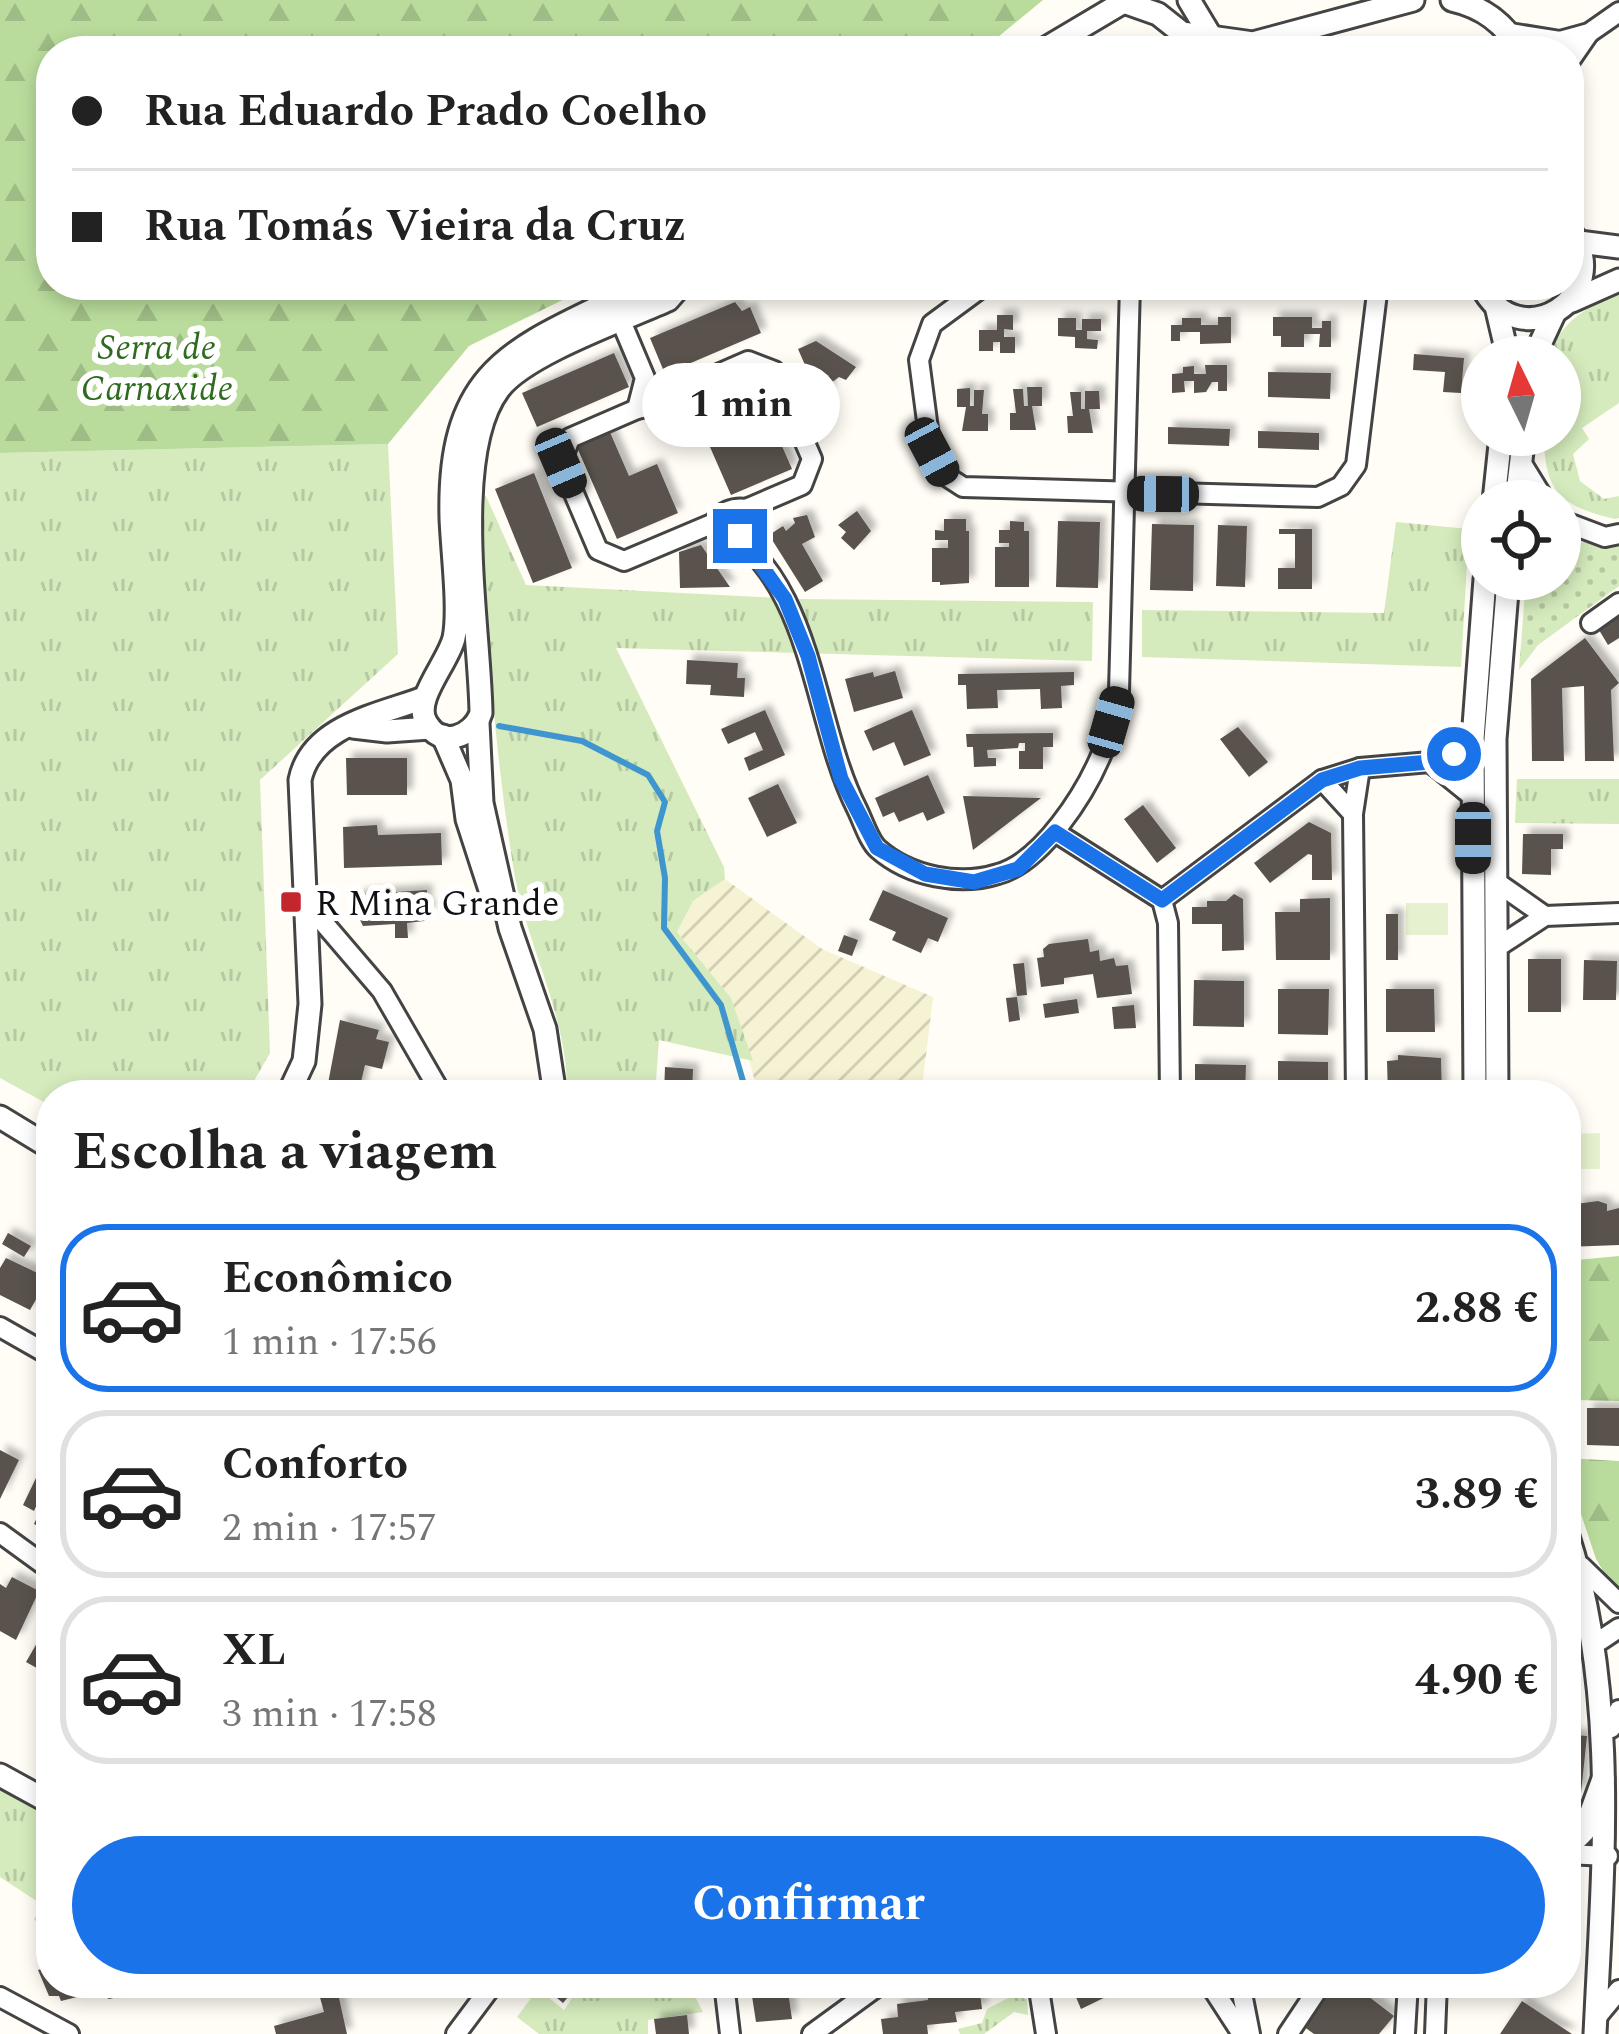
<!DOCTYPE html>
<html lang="pt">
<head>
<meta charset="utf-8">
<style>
	:root { --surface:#fff; --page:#f2f2f2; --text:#222; --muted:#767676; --line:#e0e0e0; --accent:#1a73e8 }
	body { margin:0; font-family:Spectral,serif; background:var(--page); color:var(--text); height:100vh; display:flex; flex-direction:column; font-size:45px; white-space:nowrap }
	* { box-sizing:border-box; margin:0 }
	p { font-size:39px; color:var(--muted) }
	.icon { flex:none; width:66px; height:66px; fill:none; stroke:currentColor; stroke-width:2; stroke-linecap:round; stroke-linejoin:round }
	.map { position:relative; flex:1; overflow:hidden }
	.details { position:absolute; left:36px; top:1080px; width:1545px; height:918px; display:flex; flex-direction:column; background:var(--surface); border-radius:48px; box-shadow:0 6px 18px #0003 }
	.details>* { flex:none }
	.top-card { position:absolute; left:36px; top:36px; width:1548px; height:264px; border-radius:48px; box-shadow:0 6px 18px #0003; display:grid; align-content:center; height:264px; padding:0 36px; background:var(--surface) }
	.needle { width:78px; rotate:355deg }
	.controls { position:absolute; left:1461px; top:336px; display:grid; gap:24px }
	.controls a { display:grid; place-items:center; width:120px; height:120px; border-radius:50%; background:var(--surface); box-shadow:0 6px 18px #0003; font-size:60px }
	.end { position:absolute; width:54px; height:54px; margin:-27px; border:15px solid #1a73e8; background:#fff; box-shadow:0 0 0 6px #fff }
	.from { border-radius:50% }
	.bubble { position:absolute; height:84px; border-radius:42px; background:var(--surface); box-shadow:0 6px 18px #0003; font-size:39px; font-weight:700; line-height:84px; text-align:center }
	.car { position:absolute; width:36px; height:72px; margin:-36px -18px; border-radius:15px; box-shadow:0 0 9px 3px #0007; background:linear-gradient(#222 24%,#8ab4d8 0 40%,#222 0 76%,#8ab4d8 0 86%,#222 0) }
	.top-card b { display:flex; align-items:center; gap:42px; height:114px; font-size:45px }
	.top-card b+b { border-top:3px solid var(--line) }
	.top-card i { width:30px; height:30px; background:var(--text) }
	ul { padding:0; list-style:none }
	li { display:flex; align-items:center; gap:36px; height:168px; margin:0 24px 18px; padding:0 12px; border:6px solid var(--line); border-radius:48px }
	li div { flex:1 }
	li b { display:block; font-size:45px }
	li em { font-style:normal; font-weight:700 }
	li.active { border-color:var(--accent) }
	li>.icon { width:108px; height:108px; stroke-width:1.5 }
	h2 { padding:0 36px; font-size:54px; line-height:144px }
	.cta { display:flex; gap:24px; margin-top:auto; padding:24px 36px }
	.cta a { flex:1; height:138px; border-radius:72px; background:var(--accent); color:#fff; font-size:48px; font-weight:700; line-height:138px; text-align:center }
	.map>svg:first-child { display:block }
</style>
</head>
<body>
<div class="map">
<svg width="1619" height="2034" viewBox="0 0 1619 2034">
	<defs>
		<pattern id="farmland-furrows" width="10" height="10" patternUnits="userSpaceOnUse" patternTransform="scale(3)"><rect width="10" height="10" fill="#f6f3d4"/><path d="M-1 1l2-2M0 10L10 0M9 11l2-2" fill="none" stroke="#d2cfb5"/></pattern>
		<pattern id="grass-tufts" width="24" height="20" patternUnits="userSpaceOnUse" patternTransform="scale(3)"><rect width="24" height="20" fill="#d5ebbd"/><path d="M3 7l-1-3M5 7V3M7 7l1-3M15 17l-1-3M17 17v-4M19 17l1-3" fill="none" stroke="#b6c8a1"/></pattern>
		<pattern id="forest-firs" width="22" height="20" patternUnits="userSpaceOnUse" patternTransform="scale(3)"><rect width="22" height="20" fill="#b9dc9c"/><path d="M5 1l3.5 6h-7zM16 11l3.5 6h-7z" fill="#9ebc85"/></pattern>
		<pattern id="garden-dots" width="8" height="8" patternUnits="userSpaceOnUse" patternTransform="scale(3)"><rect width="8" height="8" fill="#d5ebbd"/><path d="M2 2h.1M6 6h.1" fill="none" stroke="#b6c8a1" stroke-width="1.8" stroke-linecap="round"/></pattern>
		<filter id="shadow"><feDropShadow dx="6" dy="-6" stdDeviation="3" flood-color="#0004"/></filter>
	</defs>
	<rect width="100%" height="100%" fill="#fffdf5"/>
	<path fill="url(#farmland-furrows)" d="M725 879 822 949 933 997 923 1080 931 1095H759L731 998 677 932 693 901Z"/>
	<g fill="url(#grass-tufts)">
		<path d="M1619 294V403L1582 428 1589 439 1573 454 1580 481 1604 499 1619 496V518L1615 519C1561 506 1544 493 1544 435H1560V357H1552C1556 323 1590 305 1619 294Z"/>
		<path d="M388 444 398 654 260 780 270 1053 246 1095H51V1106L0 1078V453Z"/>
		<path d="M481 496H486L526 585 800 599 1093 602 1092 661 616 648 724 867 725 879 693 901 677 932 731 998 753 1061 659 1040 655 1095H567C569 1018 527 947 514 872 494 747 485 623 481 496Z"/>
		<path d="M1396 522 1469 529 1461 667 1142 657V610L1384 613Z"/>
		<path d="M1517 779H1619V824L1515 823Z"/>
		<path d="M0 1783 51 1809V1929L34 1920 41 1904 0 1877Z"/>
		<path d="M583 1983H688L703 2012 648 2020V2034H539L517 2017 538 1989 564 2010Z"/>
		<path d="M1012 1996 1027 1999 1028 2015 1014 2012 984 2034H960L958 2029 982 2023 987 2009Z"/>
	</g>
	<g fill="url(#forest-firs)">
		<path d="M0 0H1043L981 51H51V285H593L469 346 388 444 0 453Z"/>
		<path d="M1619 1256V1401L1575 1400V1435L1566 1437V1261Z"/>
		<path d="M1566 1458 1619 1461V1596L1596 1559 1566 1469Z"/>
	</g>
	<path fill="url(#garden-dots)" d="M1560 534 1568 541 1619 545V586L1538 645 1519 670 1526 579H1560Z"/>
	<g fill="#e6f2cf">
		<rect x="1406" y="903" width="42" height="32"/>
		<path d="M1600 1133V1169H1566V1134Z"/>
	</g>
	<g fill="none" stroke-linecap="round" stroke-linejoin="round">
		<path stroke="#3f96cf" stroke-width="6" d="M499 726 582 741 648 775 665 802 657 831 665 878 664 928 721 1005 747 1095"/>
	</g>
	<g fill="#5a524d" filter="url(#shadow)">
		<path d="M735 302 742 311 750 307 761 333 665 374 650 338Z"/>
		<path d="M997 315H1013V330L1004 329V337H1015V353H1000V342H993V351H979V330H997Z"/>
		<path d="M1218 317H1231V343L1200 344V332H1180V341H1171V325H1182V318H1201V325H1218Z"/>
		<path d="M1273 317H1312V328H1322V321H1331V347H1319L1320 334H1304V347H1281V336H1273Z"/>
		<path d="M1058 318H1076V330H1082V319H1101V331H1087V339L1098 340 1097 349 1075 348V337L1058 336Z"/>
		<path d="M816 341 856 367 846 380 839 377 827 386 829 392 819 397 798 349Z"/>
		<path d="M614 353 629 387 537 427 522 393Z"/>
		<path d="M1414 354 1464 358 1461 393 1443 392 1445 372 1413 370Z"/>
		<path d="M1205 365H1227V391H1218V382H1212L1206 392 1194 393V381H1184L1185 392 1172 393V374L1183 373V367L1194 366V374H1206Z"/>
		<path d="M1268 372 1331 373 1330 399 1268 397Z"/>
		<path d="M751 375 792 469 731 495 710 447 738 435 718 389Z"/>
		<path d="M1027 387H1042V406H1032L1036 430H1010V413H1016L1013 389H1023L1024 406H1028Z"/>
		<path d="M970 388V406H974V390H984L982 414H988V431H962L966 407H957V389Z"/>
		<path d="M1085 391H1099L1100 409H1089L1093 433H1068L1067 416H1073L1070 392H1081V409H1085Z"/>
		<path d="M1168 427 1230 429 1229 446 1168 444Z"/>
		<path d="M609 430 629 476 657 464 678 513 617 539 576 445Z"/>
		<path d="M1258 431 1319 433V450L1258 448Z"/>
		<path d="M534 473 572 568 533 583 495 489Z"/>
		<path d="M857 511 871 531 854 550 841 538 846 532 838 525Z"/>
		<path d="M807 515 815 537 802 544 823 581 805 592 769 535 783 526 786 531 795 523 793 518Z"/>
		<path d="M944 519H966V531H969V583L940 585V582H932V548H948V540H935V530L944 531Z"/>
		<path d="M1010 521 1024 522V531H1029V587H995V547H1009V543H999V530H1010Z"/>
		<path d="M1058 521 1100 522 1098 588 1056 587Z"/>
		<path d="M1152 524 1194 525 1193 591 1150 590Z"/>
		<path d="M1218 525 1247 526 1245 587 1216 586Z"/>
		<path d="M1279 529H1312V589H1278V568H1295V534H1279Z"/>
		<path d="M701 545 730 587 680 588 679 552Z"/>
		<path d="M1619 617V638L1608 645 1599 630Z"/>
		<path d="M1585 638 1619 683 1611 690 1614 761H1585L1584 686 1562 688 1564 761H1532L1531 679Z"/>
		<path d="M687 660 738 663 737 678H745L744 697 710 695 711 685 686 684Z"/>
		<path d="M895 671 903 698 854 712 845 679 873 672 874 677Z"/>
		<path d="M1074 672V685L1061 686 1062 708 1041 709 1040 689 997 690 998 708 967 709 966 685H958V674Z"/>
		<path d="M765 710 785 755 749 771 744 758 763 750 755 732 728 744 721 729Z"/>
		<path d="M912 710 931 755 904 766 894 742 873 751 864 731Z"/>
		<path d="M1238 727 1268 762 1249 777 1220 739Z"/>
		<path d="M1053 733V747H1043V769H1019V751H1025V743H1019L1018 748 987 750 988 758H996V766L974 767 973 747H967L966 734Z"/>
		<path d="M346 758H407V795H347Z"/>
		<path d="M928 775 945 813 927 821 923 812 899 822 894 812 883 817 875 798Z"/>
		<path d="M778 784 797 823 767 837 748 798Z"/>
		<path d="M963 796 1041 798 973 850Z"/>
		<path d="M1143 805 1176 848 1157 863 1124 819Z"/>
		<path d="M1309 822 1331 833 1332 880H1312V855L1308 854 1270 883 1254 863Z"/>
		<path d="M377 825 378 835 441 833 442 865 344 868 343 827Z"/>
		<path d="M1523 834H1563V849H1551V875L1522 874Z"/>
		<path d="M427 890 426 905 431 907 424 921 407 923 408 938H395V924L363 926 350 900 364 894Z"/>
		<path d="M883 890 948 918 938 942 928 938 921 953 892 940 896 932 869 920Z"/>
		<path d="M1234 894 1243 899 1244 950 1222 951V924H1192V907H1207V901H1226Z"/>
		<path d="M1330 898V960H1276L1275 912H1300V899Z"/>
		<rect x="1386" y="914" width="12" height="46"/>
		<path d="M844 935 858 940 852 956 838 951Z"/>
		<path d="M1088 939 1090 952 1099 950 1100 961 1114 958 1116 966 1128 965 1132 994 1097 998 1093 974 1064 978V984L1041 987 1037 958 1044 957 1043 949 1049 944Z"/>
		<rect x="1528" y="959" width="33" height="53"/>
		<path d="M1584 960 1617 961 1616 1000H1583Z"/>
		<path d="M1024 963 1027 995 1017 996 1013 964Z"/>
		<path d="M1194 980 1244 981V1027L1193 1026Z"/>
		<path d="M1278 989H1329L1328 1035 1278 1034Z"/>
		<path d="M1386 989H1434L1435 1032H1386Z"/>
		<path d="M1017 997 1020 1020 1009 1022 1006 998Z"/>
		<path d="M1077 999 1079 1013 1045 1018 1043 1004Z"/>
		<path d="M1134 1005 1136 1028 1114 1029 1112 1007Z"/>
		<path d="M340 1020 379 1030 376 1039 389 1042 382 1069 365 1065 358 1095 327 1089Z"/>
		<path d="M1398 1055 1441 1058 1442 1095H1388L1387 1061 1398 1060Z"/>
		<path d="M1278 1061 1328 1062V1095H1278Z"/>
		<path d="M1195 1064 1246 1065 1245 1095H1195Z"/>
		<path d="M665 1067 693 1069 692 1095H664Z"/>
		<path d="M1598 1201 1607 1204V1211L1619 1208V1245L1566 1247V1213H1576V1204Z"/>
		<path d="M8 1233 31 1246 24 1257 2 1244Z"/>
		<path d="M6 1258 48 1278 30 1310 0 1295V1268Z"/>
		<path d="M1587 1408H1619V1446L1587 1445Z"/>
		<path d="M0 1450 19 1460 0 1499Z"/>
		<path d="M36 1478 46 1483 43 1489 51 1493 48 1531 34 1524 43 1505 38 1502 34 1511 23 1505Z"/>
		<path d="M12 1577 39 1591 16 1640 0 1631V1584L6 1588Z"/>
		<path d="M51 1619V1676L26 1662 37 1643 42 1645Z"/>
		<path d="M1566 1734 1587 1736 1581 1793 1566 1792Z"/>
		<path d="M51 1966V1983L200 1985 167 1993 149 1990 109 1999 97 1992 61 2001 59 1996H49L38 1970Z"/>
		<path d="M316 1983 378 1984 339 1998 347 2034H276L274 2026 324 2012Z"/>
		<path d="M539 1983H580L563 2003Z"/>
		<path d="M750 1983H824L825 1995 789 1998 792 2019 756 2022Z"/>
		<path d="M953 1983H1008L1009 1989 980 1993 982 2009 955 2012 957 2022 927 2025 928 2034H883L881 2019 898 2017 897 2004 928 2000 927 1987Z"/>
		<path d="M1070 1983H1122L1124 1988 1081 2009Z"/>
		<path d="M1338 1983H1351L1394 2016 1379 2034H1314L1303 2026Z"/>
		<path d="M1522 2001 1572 2034H1500Z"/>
		<path d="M687 2015 689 2034H656L654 2019Z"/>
	</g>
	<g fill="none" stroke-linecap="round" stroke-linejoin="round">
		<g stroke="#444" stroke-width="24">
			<g id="minor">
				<path d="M1510 33 1560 41"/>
				<path d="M1548 51 1560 41 1589 33 1619 12"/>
				<path d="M1569 62 1589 33"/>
				<path d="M985 285 932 324 919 360 931 452 943 474 963 487 1318 497 1341 486 1356 465 1378 285"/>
				<path d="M748 361 774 371 812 459 802 485 746 509C733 507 721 512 714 523L624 561 598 550 561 463 570 438 637 409 660 405 677 392Z"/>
				<path d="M637 409 645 378 621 321 624 306 650 293 655 285"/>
				<path d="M1521 462 1545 501"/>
				<path d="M1560 520 1605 537 1619 534"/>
				<path d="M714 523C815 575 811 719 857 809 863 821 869 841 878 849 910 877 960 886 998 874 1042 862 1085 794 1102 753 1110 733 1114 711 1119 691L1130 285"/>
				<path d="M1591 623 1619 603"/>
				<path d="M1430 762 1472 796"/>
				<path d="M1322 780 1353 814"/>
				<path d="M1055 832 1162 900 1168 923 1170 1095"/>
				<path d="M1495 881 1545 916"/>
				<path d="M1162 900 1322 780 1360 768 1430 762 1454 754 1473 739"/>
				<path d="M305 901 382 991 442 1095"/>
				<path d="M1496 948 1545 916 1619 913"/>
				<path d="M1356 1095 1353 814 1360 768"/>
				<path d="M0 1327 51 1356"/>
				<path d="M0 1533 51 1570"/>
				<path d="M1581 1566 1619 1603"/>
				<path d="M1601 1640 1619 1628"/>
				<path d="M1611 1728 1619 1710"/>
				<path d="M1566 1854 1608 1856"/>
				<path d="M724 1983 730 2034"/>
				<path d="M1038 1983 1046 2034"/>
				<path d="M1209 1983 1242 2034"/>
				<path d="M1240 1983 1250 2034"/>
				<path d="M0 1997 69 2034"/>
				<path d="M1596 2018 1619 1990"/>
				<path d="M456 2034 494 1983"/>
				<path d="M812 2034 882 1983"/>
				<path d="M1288 2034 1322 1983"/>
				<path d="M1405 2034 1408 1983"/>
				<path d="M1435 2034 1437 1983"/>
			</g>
		</g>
		<g stroke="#444" stroke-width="27">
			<g id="tertiary">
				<path d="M1189 0 1213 40"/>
				<path d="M1452 0C1483 7 1505 23 1520 51"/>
				<path d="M1124 2 1158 14 1182 33 1253 43 1413 0"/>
				<path d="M1041 51 1127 0"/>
				<path d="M1579 242 1619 247"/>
				<path d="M644 285C521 347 447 360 451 518 452 549 460 610 454 638 448 663 413 699 426 722 440 749 473 737 481 713 480 631 449 455 499 389 525 354 626 319 668 300L681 285"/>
				<path d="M1481 285C1517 359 1619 297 1569 229"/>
				<path d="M1572 301 1619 280"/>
				<path d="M1496 306 1508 357"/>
				<path d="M1534 357 1554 314"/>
				<path d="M1494 501 1501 435"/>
				<path d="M1516 501 1524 435"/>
				<path d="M478 723 482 803 510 928 545 1029 555 1095"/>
				<path d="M353 727 387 731 430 728"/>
				<path d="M443 736 462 780 467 819 492 896"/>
				<path d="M288 1095 304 1061 310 1004 300 780C311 726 378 715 424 698"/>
				<path d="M1475 1095 1473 739 1485 579"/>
				<path d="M1497 1095 1495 739 1508 579"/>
				<path d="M0 1117 51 1148"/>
				<path d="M1566 1530C1619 1691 1603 1864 1595 2034"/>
				<path d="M0 1775 51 1803"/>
				<path d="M1566 1849 1584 1831 1603 1779"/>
			</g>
		</g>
		<use href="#minor" stroke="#fff" stroke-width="18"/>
		<use href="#tertiary" stroke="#fff" stroke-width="21"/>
	</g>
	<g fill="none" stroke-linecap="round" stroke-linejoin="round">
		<path stroke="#1a73e8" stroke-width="15" d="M740 536 785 599 808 656 841 779 877 848 925 874 974 882 1018 869 1055 832 1162 900 1322 780 1360 768 1430 762 1454 754"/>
	</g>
	<rect fill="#c4262e" stroke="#fff" stroke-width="4.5" x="279" y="890" width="24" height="24" rx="6"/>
	<g text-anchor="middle" stroke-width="12" stroke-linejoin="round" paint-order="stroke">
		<g font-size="36" font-style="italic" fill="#2f6b1f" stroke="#fff">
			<text x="157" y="359">Serra de<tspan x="157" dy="41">Carnaxide</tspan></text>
		</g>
		<g font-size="36" fill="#111" stroke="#fff" text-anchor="start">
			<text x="315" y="915">R Mina Grande</text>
		</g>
	</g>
</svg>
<div class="controls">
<a><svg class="needle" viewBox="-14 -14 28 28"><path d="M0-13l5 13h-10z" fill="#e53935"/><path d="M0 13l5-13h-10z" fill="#767676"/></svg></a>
<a><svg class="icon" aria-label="locate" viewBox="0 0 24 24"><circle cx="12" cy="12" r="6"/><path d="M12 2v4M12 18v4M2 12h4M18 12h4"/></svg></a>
</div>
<i class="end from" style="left:1454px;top:754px"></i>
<i class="end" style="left:740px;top:536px"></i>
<div class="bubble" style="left:642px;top:363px;width:198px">1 min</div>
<i class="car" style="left:932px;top:452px;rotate:152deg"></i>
<i class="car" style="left:561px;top:463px;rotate:157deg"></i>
<i class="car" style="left:1163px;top:494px;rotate:271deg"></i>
<i class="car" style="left:1111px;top:722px;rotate:16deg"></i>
<i class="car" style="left:1473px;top:838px;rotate:180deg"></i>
<div class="top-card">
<b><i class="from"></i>Rua Eduardo Prado Coelho</b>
<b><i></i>Rua Tomás Vieira da Cruz</b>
</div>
<section class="details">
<h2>Escolha a viagem</h2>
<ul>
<li class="active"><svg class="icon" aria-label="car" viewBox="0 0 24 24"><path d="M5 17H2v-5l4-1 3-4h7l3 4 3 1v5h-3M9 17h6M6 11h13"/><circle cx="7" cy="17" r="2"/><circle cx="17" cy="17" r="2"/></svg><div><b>Econômico</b><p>1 min · 17:56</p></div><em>2.88 €</em></li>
<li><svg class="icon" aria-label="car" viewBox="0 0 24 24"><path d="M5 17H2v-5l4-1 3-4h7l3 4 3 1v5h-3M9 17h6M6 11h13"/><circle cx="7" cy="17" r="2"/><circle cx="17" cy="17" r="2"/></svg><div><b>Conforto</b><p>2 min · 17:57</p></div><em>3.89 €</em></li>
<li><svg class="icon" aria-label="car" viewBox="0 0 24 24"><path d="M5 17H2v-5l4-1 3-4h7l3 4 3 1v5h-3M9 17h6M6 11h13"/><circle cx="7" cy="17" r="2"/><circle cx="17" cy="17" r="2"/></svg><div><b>XL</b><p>3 min · 17:58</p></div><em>4.90 €</em></li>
</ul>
<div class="cta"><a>Confirmar</a></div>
</section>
</div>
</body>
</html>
